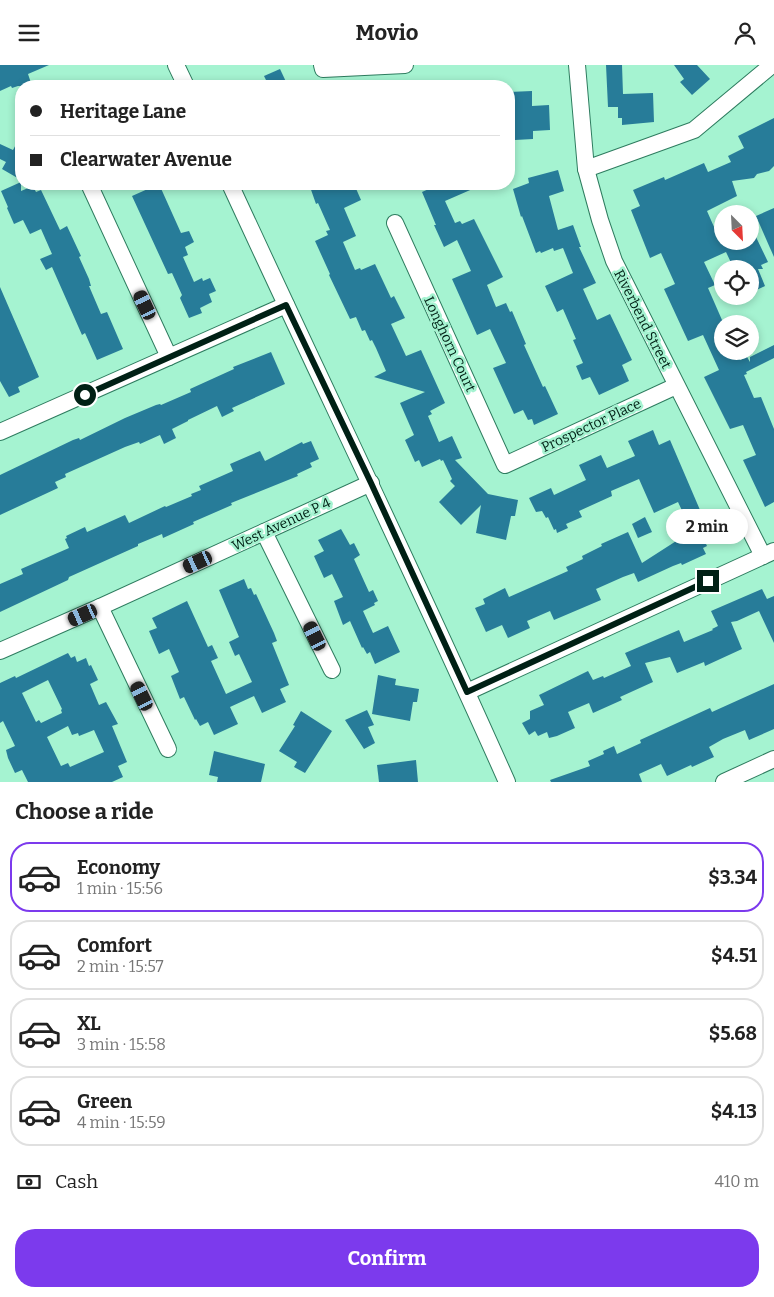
<!DOCTYPE html>
<html lang="en">
<head>
<meta charset="utf-8">
<style>
	:root { --surface:#fff; --page:#f6f6f6; --text:#222; --muted:#767676; --line:#e0e0e0; --accent:#7c3aed }
	body { margin:0; font-family:Bitter,serif; background:var(--page); color:var(--text); height:100vh; display:flex; flex-direction:column; font-size:19px; white-space:nowrap }
	* { box-sizing:border-box; margin:0 }
	p { font-size:16px; color:var(--muted) }
	.icon { flex:none; width:28px; height:28px; fill:none; stroke:currentColor; stroke-width:2; stroke-linecap:round; stroke-linejoin:round }
	.map { position:relative; height:717px; overflow:hidden }
	.panel { display:flex; flex-direction:column; background:var(--surface); flex:1 }
	.panel>* { flex:none }
	.top-card { position:absolute; left:15px; top:15px; width:500px; height:110px; border-radius:20px; box-shadow:0 2px 8px #0003; display:grid; align-content:center; height:110px; padding:0 15px; background:var(--surface) }
	.needle { width:32px; rotate:156deg }
	.tools { position:absolute; left:714px; top:140px; display:grid; gap:10px }
	.tools a { display:grid; place-items:center; width:45px; height:45px; border-radius:50%; background:var(--surface); box-shadow:0 2px 8px #0003; font-size:25px }
	.end { position:absolute; width:22px; height:22px; margin:-11px; border:6px solid #002015; background:#fff; box-shadow:0 0 0 2px #fff }
	.from { border-radius:50% }
	.bubble { position:absolute; height:35px; border-radius:18px; background:var(--surface); box-shadow:0 2px 8px #0003; font-size:16px; font-weight:700; line-height:35px; text-align:center }
	.car { position:absolute; width:15px; height:30px; margin:-15px -8px; border-radius:6px; box-shadow:0 0 4px 1px #0007; background:linear-gradient(#222 24%,#8ab4d8 0 40%,#222 0 76%,#8ab4d8 0 86%,#222 0) }
	.top-card b { display:flex; align-items:center; gap:18px; height:48px; font-size:19px }
	.top-card b+b { border-top:1px solid var(--line) }
	.top-card i { width:12px; height:12px; background:var(--text) }
	ul { padding:0; list-style:none }
	li { display:flex; align-items:center; gap:15px; height:70px; margin:0 10px 8px; padding:0 5px; border:2px solid var(--line); border-radius:20px }
	li div { flex:1 }
	li b { display:block; font-size:19px }
	li em { font-style:normal; font-weight:700 }
	li.on { border-color:var(--accent) }
	li>.icon { width:45px; height:45px; stroke-width:1.5 }
	h2 { padding:0 15px; font-size:22px; line-height:60px }
	.pay { display:flex; align-items:center; gap:12px; height:55px; padding:0 15px; font-size:19px }
	.pay p { margin-inline-start:auto }
	.action { display:flex; gap:10px; margin-top:auto; padding:10px 15px }
	.action a { flex:1; height:58px; border-radius:20px; background:var(--accent); color:#fff; font-size:20px; font-weight:700; line-height:58px; text-align:center }
	header { display:flex; justify-content:space-between; align-items:center; height:65px; padding:0 15px; background:var(--surface); font-size:22px; font-weight:700 }
	.map>svg:first-child { display:block }
</style>
</head>
<body>
<header><svg class="icon" aria-label="menu" viewBox="0 0 24 24"><path d="M4 6h16M4 12h16M4 18h16"/></svg>Movio<svg class="icon" aria-label="person" viewBox="0 0 24 24"><circle cx="12" cy="8" r="4"/><path d="M4 21q1-7 8-7t8 7"/></svg></header>
<div class="map">
<svg width="774" height="717" viewBox="0 0 774 717">
	<rect width="100%" height="100%" fill="#a5f3d1"/>
	<g fill="#277c99" fill-rule="evenodd">
		<path d="M0 0H49L28 9 32 21H18L12 23 11 21 0 26Z"/>
		<path d="M606 0H622L623 29 653 28 654 57 622 60V53H618V42H608Z"/>
		<path d="M674 0H697L710 14 692 30 680 17 684 14Z"/>
		<path d="M280 4 288 21H269L264 11Z"/>
		<path d="M532 26V41L549 40 550 65 533 66V74L515 75 514 47H509V27Z"/>
		<path d="M774 53V101L769 106 757 109 754 113 732 116 737 131 707 146 718 171 722 169V176H750L756 172 768 197 761 200 763 204H758L765 221 750 228V204H734L726 187 704 197 715 220 708 223 722 255V286H736L740 295 747 292 750 297V292L774 280V293L746 307 747 309 744 310 754 333 761 332 774 364V437L765 442 743 395 756 390 743 360 730 364 704 312 719 305 703 270 688 276 664 224 675 219 661 188 650 193 631 145 640 141 633 125 664 112 665 115 704 98 708 107 731 97 728 91 744 83 738 71Z"/>
		<path d="M21 70V115L2 104 6 97 0 94V79L13 85Z"/>
		<path d="M558 105 564 126 549 131 558 165 573 160 581 182H579L596 218 583 224 597 255 610 249 632 295 622 300 629 316 599 330 590 312 582 315 576 301 583 298 573 275 576 274 563 244 557 247 545 221 573 208 563 183 554 186 553 183 541 188 540 186 536 188 522 151 521 152 513 124 529 118 528 113Z"/>
		<path d="M21 117V126L33 121 36 127 41 125 60 165 67 161 81 191 79 192 89 214 91 221H89L101 249 107 247 123 284 97 295 85 268 82 270 52 202 46 205 40 194 52 189 41 164 30 169 23 155 14 159 7 143 8 142 1 126Z"/>
		<path d="M159 119 181 168 189 166 194 177 185 182 188 190 183 192 194 217 202 213 203 216 210 213 216 226 209 229 212 237 200 243 202 248 189 253 180 233 182 230 172 208 168 209 132 131Z"/>
		<path d="M309 119H354L361 135 344 143 356 171 343 177 355 205 360 203 361 205 375 199 391 233 394 231 405 253 391 259 406 291 421 285 445 338 430 346 432 349 428 351 439 377 452 371 462 393 455 395 488 429 518 435 515 451H511L506 475 476 468 481 440 461 460 439 437 455 421 450 416 452 414 443 395 441 396 440 394 422 402 419 395 415 397 405 375 414 370 400 338 425 327 374 312 386 306 376 283 372 275 370 276 365 265 362 266 356 252 350 254 329 210 330 209 315 176 328 170 326 166 330 165 318 138 316 139Z"/>
		<path d="M440 119H484L445 136 455 158 460 156 462 159 474 154 503 212 487 220 496 242 506 238 510 247 512 246 526 279 524 280 543 322 545 321 558 349 534 360 532 354 528 355 523 345 514 349 493 303 506 298 490 264 477 270 452 214 471 206 457 175 444 182 434 160H436L422 127Z"/>
		<path d="M774 143V192L756 151Z"/>
		<path d="M0 222 39 312 18 322 20 327 9 332 0 316Z"/>
		<path d="M271 287 285 319 232 343 234 346 222 352 217 341 188 355V356L172 364 176 373 164 379 160 370 140 379 139 377 125 382 65 409 66 412 55 417 58 423 0 450V410L73 375 79 373 80 375 125 353 156 340 160 339 161 340 191 327 190 324 234 304 233 302Z"/>
		<path d="M653 365 659 380 670 375 700 445 685 452 678 437 654 448 639 414 611 426 612 431 579 446 582 452 566 459 568 463 557 468 556 464 554 465 548 452 546 453 542 446 536 447 529 433 551 423 554 430 586 415 579 400 601 390 607 403 635 391 628 376Z"/>
		<path d="M311 376 319 394 310 398 312 402 297 409 298 411 231 438 232 440 193 457 194 459 163 473 162 469 138 479V481L69 512 68 515 0 547V519L23 509 21 504 69 483 65 474 67 473 66 471 85 462 87 467 125 450 129 458 165 441 166 442 192 431 191 429 201 425 199 421 233 406 230 399 260 386 265 396 302 377 303 379Z"/>
		<path d="M645 452 652 467 638 473 632 459Z"/>
		<path d="M698 462 707 481 703 483 706 489 682 500 681 498 673 501 638 517 634 508 623 512 596 524 601 535 554 555 550 546 527 556 530 563 508 573 502 560 486 567 475 543 485 539 483 534 505 523 509 532 568 506 566 502 583 494 582 491 602 481 601 479 628 467 642 498Z"/>
		<path d="M341 464 350 480 354 478 360 490 354 494 369 527 373 525 378 536 374 538 375 540 363 546 373 568 388 561 400 587 375 599 370 587 367 589 363 582 362 583 350 556 343 560 334 536 343 532 332 509 324 513 314 491 324 486 318 475Z"/>
		<path d="M244 514 248 524 251 523 254 530 256 529 274 568 277 576 272 578 289 620 280 624 286 637 262 648 254 631 230 642 238 659 214 670 208 657 200 661 196 654 195 655 184 632 180 634 171 611 179 607 169 584 159 589 149 566 157 563 152 553 187 536 208 582 212 580 218 593 211 596 226 629 252 617 239 589 235 591 229 577 239 572 219 525Z"/>
		<path d="M762 524 767 534 774 531V578L759 546 737 556 731 557 742 584 705 601 704 597 677 608 670 592 645 598 653 617 620 632 622 635 593 648 589 638 568 647 575 663 557 671 549 673 547 667 538 671 535 666 529 670 522 658 530 654V646L544 640 539 630 588 606 593 615 603 611 604 613 631 601 625 588 679 565 684 577 713 565 712 564 718 561 711 546Z"/>
		<path d="M68 588 71 593 75 591 77 597 86 593 89 601 91 600 98 615 90 619 99 640 106 637 118 659 112 661 127 697 118 701 123 712 112 717H28L22 705 15 708 8 693 6 685 15 681 3 656 0 658V618L15 611 16 613ZM48 615 62 644 61 645 62 648 41 658 39 655 36 657 22 628ZM68 661 72 670 78 668 79 671 94 665 104 687 70 702 68 698 61 701 47 672Z"/>
		<path d="M378 610 396 614 395 620 419 624 417 637H413L410 656 372 649Z"/>
		<path d="M774 619V664L749 675 745 665 723 674 709 682 714 692 692 702 691 700 667 711 661 699 639 709 642 717H551L550 715 590 701 588 696 604 689 603 686 614 681 617 689 641 678 640 675 710 643 712 647Z"/>
		<path d="M367 645 374 660 368 662 375 678 364 684 345 655Z"/>
		<path d="M301 646 332 666 305 708 294 702 297 697 279 686 295 661 293 660Z"/>
		<path d="M214 686 265 699 261 717H217L218 712 209 710Z"/>
		<path d="M416 695 418 717H379L377 700Z"/>
	</g>
	<g fill="none" stroke-linecap="round" stroke-linejoin="round">
		<g stroke="#2e7c5f" stroke-width="18">
			<g id="minor">
				<path d="M176 0 186 21"/>
				<path d="M322 0 323 4 405 0"/>
				<path d="M577 0 586 104 600 155 614 196 763 491"/>
				<path d="M586 104 694 65 772 0"/>
				<path d="M89 119 169 292"/>
				<path d="M230 119C322 319 418 516 507 717"/>
				<path d="M395 158 505 400 676 321"/>
				<path d="M0 367 286 240"/>
				<path d="M264 467 332 605"/>
				<path d="M100 542 168 684"/>
				<path d="M0 586 100 542 371 418"/>
				<path d="M467 627 774 486"/>
				<path d="M724 717 774 694"/>
			</g>
		</g>
		<use href="#minor" stroke="#fff" stroke-width="16"/>
	</g>
	<g fill="none" stroke-linecap="round" stroke-linejoin="round">
		<path stroke="#002015" stroke-width="6" d="M85 330 286 240 371 418 467 627 708 516"/>
	</g>
	<g text-anchor="middle" stroke-width="5" stroke-linejoin="round" paint-order="stroke">
		<g font-size="14" fill="#002015" stroke="#a5f3d1">
			<text transform="translate(643 254) rotate(63)" y="5">Riverbend Street</text>
			<text transform="translate(450 279) rotate(65)" y="5">Longhorn Court</text>
			<text transform="translate(591 360) rotate(-25)" y="5">Prospector Place</text>
			<text transform="translate(281 459) rotate(-25)" y="5">West Avenue P 4</text>
		</g>
	</g>
</svg>
<div class="tools">
<a><svg class="needle" viewBox="-14 -14 28 28"><path d="M0-13l5 13h-10z" fill="#e53935"/><path d="M0 13l5-13h-10z" fill="#767676"/></svg></a>
<a><svg class="icon" aria-label="locate" viewBox="0 0 24 24"><circle cx="12" cy="12" r="6"/><path d="M12 2v4M12 18v4M2 12h4M18 12h4"/></svg></a>
<a><svg class="icon" aria-label="layers" viewBox="0 0 24 24"><path d="M12 4l9 5-9 5-9-5zM3 14l9 5 9-5"/></svg></a>
</div>
<i class="end from" style="left:85px;top:330px"></i>
<i class="end" style="left:708px;top:516px"></i>
<div class="bubble" style="left:666px;top:444px;width:82px">2 min</div>
<i class="car" style="left:145px;top:240px;rotate:335deg"></i>
<i class="car" style="left:198px;top:497px;rotate:245deg"></i>
<i class="car" style="left:83px;top:550px;rotate:246deg"></i>
<i class="car" style="left:315px;top:571px;rotate:334deg"></i>
<i class="car" style="left:142px;top:631px;rotate:334deg"></i>
<div class="top-card">
<b><i class="from"></i>Heritage Lane</b>
<b><i></i>Clearwater Avenue</b>
</div>
</div>
<section class="panel">
<h2>Choose a ride</h2>
<ul>
<li class="on"><svg class="icon" aria-label="car" viewBox="0 0 24 24"><path d="M5 17H2v-5l4-1 3-4h7l3 4 3 1v5h-3M9 17h6M6 11h13"/><circle cx="7" cy="17" r="2"/><circle cx="17" cy="17" r="2"/></svg><div><b>Economy</b><p>1 min · 15:56</p></div><em>$3.34</em></li>
<li><svg class="icon" aria-label="car" viewBox="0 0 24 24"><path d="M5 17H2v-5l4-1 3-4h7l3 4 3 1v5h-3M9 17h6M6 11h13"/><circle cx="7" cy="17" r="2"/><circle cx="17" cy="17" r="2"/></svg><div><b>Comfort</b><p>2 min · 15:57</p></div><em>$4.51</em></li>
<li><svg class="icon" aria-label="car" viewBox="0 0 24 24"><path d="M5 17H2v-5l4-1 3-4h7l3 4 3 1v5h-3M9 17h6M6 11h13"/><circle cx="7" cy="17" r="2"/><circle cx="17" cy="17" r="2"/></svg><div><b>XL</b><p>3 min · 15:58</p></div><em>$5.68</em></li>
<li><svg class="icon" aria-label="car" viewBox="0 0 24 24"><path d="M5 17H2v-5l4-1 3-4h7l3 4 3 1v5h-3M9 17h6M6 11h13"/><circle cx="7" cy="17" r="2"/><circle cx="17" cy="17" r="2"/></svg><div><b>Green</b><p>4 min · 15:59</p></div><em>$4.13</em></li>
</ul>
<div class="pay"><svg class="icon" aria-label="cash" viewBox="0 0 24 24"><path d="M3 7h18v10H3z"/><circle cx="12" cy="12" r="2"/></svg>Cash<p>410 m</p></div>
<div class="action"><a>Confirm</a></div>
</section>
</body>
</html>
